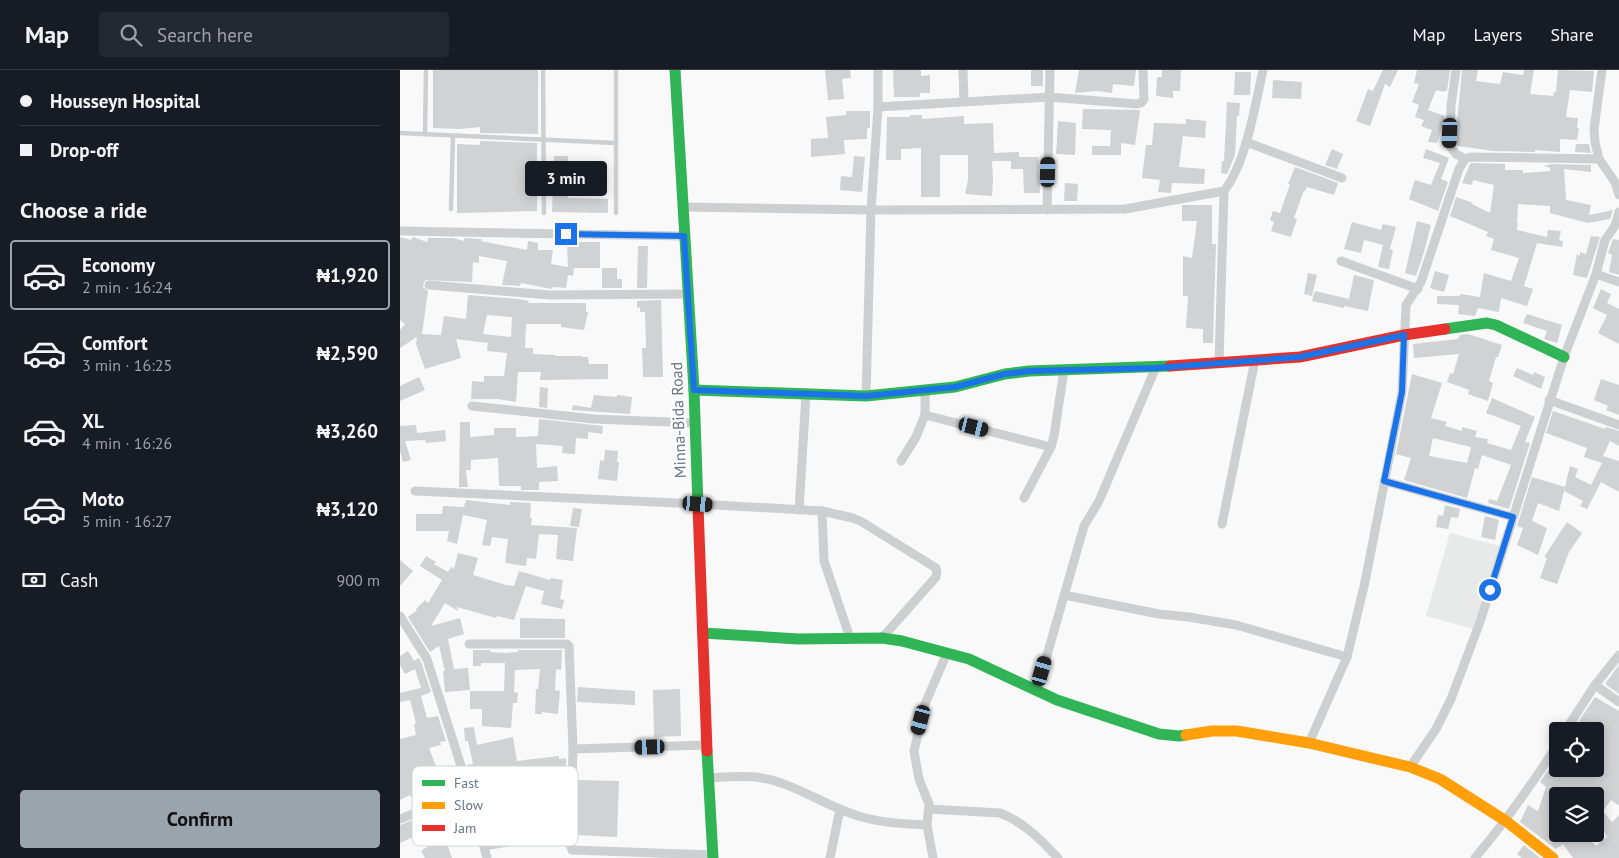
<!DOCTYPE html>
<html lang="en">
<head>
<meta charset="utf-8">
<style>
	:root { --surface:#171b24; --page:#242831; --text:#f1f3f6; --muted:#9ea1a6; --line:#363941; --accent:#99a4ac }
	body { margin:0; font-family:"PT Sans",sans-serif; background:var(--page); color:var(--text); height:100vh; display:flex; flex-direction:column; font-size:19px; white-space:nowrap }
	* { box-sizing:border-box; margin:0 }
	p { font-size:16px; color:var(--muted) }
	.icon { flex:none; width:28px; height:28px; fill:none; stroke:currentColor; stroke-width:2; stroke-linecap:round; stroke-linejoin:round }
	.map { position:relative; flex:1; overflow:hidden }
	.sheet { display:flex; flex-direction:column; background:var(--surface); width:400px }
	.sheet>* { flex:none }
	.banner { display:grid; align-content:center; height:110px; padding:0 20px; background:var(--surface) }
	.buttons { position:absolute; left:1149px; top:652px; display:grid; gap:10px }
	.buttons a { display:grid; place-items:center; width:55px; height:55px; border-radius:5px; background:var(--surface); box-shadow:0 2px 12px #0003; font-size:25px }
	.end { position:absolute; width:22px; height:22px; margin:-11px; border:6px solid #1a73e8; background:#fff; box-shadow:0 0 0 2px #fff }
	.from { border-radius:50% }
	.bubble { position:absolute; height:35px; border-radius:5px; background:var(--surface); box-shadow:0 2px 12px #0003; font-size:16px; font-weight:600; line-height:35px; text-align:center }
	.car { position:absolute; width:15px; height:30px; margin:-15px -8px; border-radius:6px; box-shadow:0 0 4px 1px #0007; background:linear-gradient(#222 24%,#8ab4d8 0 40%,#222 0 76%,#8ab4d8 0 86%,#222 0) }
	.banner b { display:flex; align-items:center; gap:18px; height:48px; font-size:19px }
	.banner b+b { border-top:1px solid var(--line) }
	.banner i { width:12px; height:12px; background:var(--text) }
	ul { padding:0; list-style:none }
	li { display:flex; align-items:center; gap:15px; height:70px; margin:0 10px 8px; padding:0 10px; border:2px solid transparent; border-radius:5px }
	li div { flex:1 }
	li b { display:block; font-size:19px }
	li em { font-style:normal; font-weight:600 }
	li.current { border-color:var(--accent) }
	li>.icon { width:45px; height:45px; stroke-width:1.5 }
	h2 { padding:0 20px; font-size:22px; line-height:60px }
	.pay { display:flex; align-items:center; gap:12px; height:55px; padding:0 20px; font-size:19px }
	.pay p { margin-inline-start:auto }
	.cta { display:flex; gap:10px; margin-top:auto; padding:10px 20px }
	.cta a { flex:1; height:58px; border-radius:5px; background:var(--accent); color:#111; font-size:20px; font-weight:600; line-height:58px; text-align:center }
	header { display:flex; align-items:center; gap:30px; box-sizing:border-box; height:70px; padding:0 25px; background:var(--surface); border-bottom:1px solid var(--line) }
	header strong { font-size:24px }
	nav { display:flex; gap:28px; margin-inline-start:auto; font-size:18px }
	.search { width:350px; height:45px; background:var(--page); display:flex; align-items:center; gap:12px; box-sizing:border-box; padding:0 18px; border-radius:5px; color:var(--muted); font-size:19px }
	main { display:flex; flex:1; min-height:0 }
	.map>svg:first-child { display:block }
</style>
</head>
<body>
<header>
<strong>Map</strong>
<div class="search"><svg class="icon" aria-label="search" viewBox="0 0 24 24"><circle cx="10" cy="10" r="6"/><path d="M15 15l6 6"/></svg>Search here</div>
<nav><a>Map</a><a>Layers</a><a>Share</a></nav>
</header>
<main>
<section class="sheet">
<div class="banner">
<b><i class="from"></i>Housseyn Hospital</b>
<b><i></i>Drop-off</b>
</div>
<h2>Choose a ride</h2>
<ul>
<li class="current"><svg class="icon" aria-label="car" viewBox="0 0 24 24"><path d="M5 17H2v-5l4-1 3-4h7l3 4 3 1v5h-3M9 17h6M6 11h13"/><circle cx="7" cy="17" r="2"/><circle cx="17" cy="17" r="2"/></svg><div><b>Economy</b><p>2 min · 16:24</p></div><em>₦1,920</em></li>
<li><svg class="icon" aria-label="car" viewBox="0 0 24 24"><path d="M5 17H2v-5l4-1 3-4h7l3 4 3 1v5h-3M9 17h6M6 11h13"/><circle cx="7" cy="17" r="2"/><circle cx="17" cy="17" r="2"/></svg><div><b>Comfort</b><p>3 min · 16:25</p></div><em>₦2,590</em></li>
<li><svg class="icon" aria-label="car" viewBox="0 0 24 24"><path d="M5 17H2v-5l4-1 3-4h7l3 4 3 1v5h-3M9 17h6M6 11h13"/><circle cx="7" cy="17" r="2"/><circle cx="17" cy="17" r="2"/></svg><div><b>XL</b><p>4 min · 16:26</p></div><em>₦3,260</em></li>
<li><svg class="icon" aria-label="car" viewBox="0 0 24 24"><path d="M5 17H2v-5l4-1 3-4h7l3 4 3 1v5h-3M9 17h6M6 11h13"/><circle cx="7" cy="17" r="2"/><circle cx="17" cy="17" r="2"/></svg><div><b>Moto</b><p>5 min · 16:27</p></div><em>₦3,120</em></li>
</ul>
<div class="pay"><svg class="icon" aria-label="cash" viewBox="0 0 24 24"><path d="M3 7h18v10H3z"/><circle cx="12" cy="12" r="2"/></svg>Cash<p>900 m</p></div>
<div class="cta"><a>Confirm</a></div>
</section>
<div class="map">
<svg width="1219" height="788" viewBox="0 0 1219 788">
	<rect width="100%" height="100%" fill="#f9f9f9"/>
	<path fill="#e8e9e9" d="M1050 463 1103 477 1077 560 1026 546Z"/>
	<g fill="#d0d2d3" fill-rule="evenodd">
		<path d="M33 0H138V64L80 63V57L60 59 33 58Z"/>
		<path d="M425 0H450L451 8 442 9 444 29 428 30Z"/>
		<path d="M493 0H521V6L530 5V23H520V27H494Z"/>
		<rect x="631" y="0" width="12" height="16"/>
		<path d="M679 0H736L734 16 713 14 712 23 697 21 675 23Z"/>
		<path d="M762 0H781L780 21H773V28L756 26 757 7H762Z"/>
		<path d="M983 0H998L990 17 985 14 970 56 956 51 968 19 973 21Z"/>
		<path d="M1017 0H1050L1047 21H1044V22L1036 20 1028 40 1045 46 1037 73 1028 72 1032 60 1021 56 1024 50 1015 47 1019 35 1012 32 1019 14 1014 13Z"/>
		<path d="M1062 0H1078L1076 11 1100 14 1103 2 1123 5 1124 0H1134L1130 24 1153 26 1154 22H1156L1158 0 1194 1 1192 22 1170 20 1166 47 1178 48 1177 58H1179L1177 70 1160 69V82L1135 80V82L1094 81 1058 76 1056 74 1057 52Z"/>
		<path d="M835 2H851L850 25H834Z"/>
		<path d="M873 10 902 12 901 29 872 28Z"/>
		<path d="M827 32 840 33 839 46H837L835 85 827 104 821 103 822 91H824Z"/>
		<path d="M683 39 740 40 735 75 721 73V85H692V76H710L711 60 682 59Z"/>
		<path d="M446 41H470V58H467V69L444 70 445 84 411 87V69L428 68 426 47 446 45Z"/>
		<path d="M510 45H522V49L564 46V54L593 53 594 83 619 82V87H638L640 123H624L623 99H611V91H592L593 109 592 126 565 124 568 110V85H540V127H521V78L501 79V90H486L487 47H510Z"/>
		<path d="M786 49 806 51 805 68 783 66 779 97 805 99 804 114 772 113 771 123 758 122 760 110 742 108 746 75H752L754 53 786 54Z"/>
		<path d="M658 51 676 53 675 85 656 84Z"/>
		<path d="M80 71 137 73V141L57 143V74L80 75Z"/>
		<path d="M1176 74H1189L1191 83 1175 82Z"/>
		<path d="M932 79 943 84 937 99 925 95Z"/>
		<path d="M1026 79 1049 88 1041 109 1048 112 1038 141 1009 129 1015 110 1031 115 1040 93 1023 88Z"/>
		<path d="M154 86H168V128L208 129V143L152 142Z"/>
		<path d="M454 86 465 87 462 122 440 120 441 106 452 107Z"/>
		<path d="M1072 93 1105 94V100H1123V103L1150 101V98L1144 96 1151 94 1191 95V102L1164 99 1166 130 1191 135 1189 145 1213 140 1210 149 1188 153 1150 143V136L1118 134 1117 152 1118 153 1117 160 1147 167 1148 160 1161 161 1159 170 1163 171 1162 177 1137 173 1124 216 1133 219 1127 236 1101 228 1099 242 1078 238 1075 246 1058 244 1059 235 1037 234V226H1060V224L1080 227 1084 203 1111 211 1119 188 1091 180 1094 169 1086 166 1088 162 1050 146 1056 127 1073 133 1072 134 1090 143 1094 115 1073 110 1072 115 1062 113 1070 94Z"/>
		<path d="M895 97 938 113 934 125 907 117 905 121 904 120 894 148 897 149 891 167 871 161 874 152 870 150 873 141 880 143 890 114H888Z"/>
		<path d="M665 113 678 114 677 131H664Z"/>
		<path d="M782 135H812V174H816L813 273H803V259L786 258 788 226H783V186L792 188 797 151H782Z"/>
		<path d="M1017 151 1031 155 1024 182 1016 206 1005 203Z"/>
		<path d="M952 152 981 160 983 154 996 157 990 179 993 180 989 199 978 197 983 175 964 170 961 183 944 179Z"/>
		<path d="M1191 166 1200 167 1187 208 1173 205 1177 184 1180 186V182L1186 184Z"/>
		<path d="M0 167 11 170 13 167 27 172 28 168H53L64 171V168L82 169 81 171 127 180 128 171 138 173V180H153L151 194 168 197 167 175 177 174V172H200V198H174L173 206 168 205 166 218 153 217 152 219 121 213 120 216 102 215 107 191 79 186V193L73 192 72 212 26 210 24 212 23 217 28 221 22 264 41 265 44 246 66 249 68 225 118 229 129 231 128 233H186V242H188L184 260 161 257V254H126L125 278H133V284L155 285V286H182V287H188L189 294H208V309L140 310 141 302H118L116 332 98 329H71L72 311 84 312V306H104L107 283 87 281 88 273 56 269 61 288 25 299 16 274 17 267 0 278V260L5 254 0 250ZM87 245 112 247 111 267 83 264Z"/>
		<path d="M1213 169 1219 170V205L1209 202 1212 185 1208 183Z"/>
		<path d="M238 176H248L247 218H237Z"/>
		<path d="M202 198H217V209H222V218H202Z"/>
		<path d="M1035 201 1049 205 1044 222 1030 218Z"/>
		<path d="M908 203 917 205 912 226 904 224Z"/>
		<path d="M954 205 974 210 968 241 944 236V238L912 231 915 221 949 229Z"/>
		<path d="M1201 219 1211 224 1207 233 1219 239V274L1198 263 1207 245 1193 238Z"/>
		<path d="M261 230 263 307H243L242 278H246L245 242H240V237L237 238V231Z"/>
		<path d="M1127 244 1162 255 1157 273 1144 269 1147 261 1123 253Z"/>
		<path d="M1068 264 1102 275 1098 287H1096L1089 311 1093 313 1088 331 1068 324 1069 320 1047 312 1050 303 1053 304 1059 284 1014 288 1013 274 1058 269 1060 265Z"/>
		<path d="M1117 298 1133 305 1134 302 1145 307 1141 319 1113 306Z"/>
		<path d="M1012 304 1042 313 1031 348 1047 352 1045 356 1062 361V357L1077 361 1075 367 1088 369 1087 373 1111 380 1121 356 1086 343 1092 328 1135 347 1125 372 1130 373 1109 439 1088 433 1089 429 1097 431 1111 395 1082 385 1078 399 1075 398 1067 428 1004 410 1011 388 996 384ZM1033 368 1071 377 1067 393 1029 386Z"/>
		<path d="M19 307 25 320 0 331V316Z"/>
		<path d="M1201 309 1219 315V345L1206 340 1208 336 1194 330Z"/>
		<path d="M140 317 148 318 147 338 139 337Z"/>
		<path d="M194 325 217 327V325L232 327 230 344 172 340 173 335 191 338Z"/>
		<path d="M1153 341 1205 359 1206 357 1219 361V376L1210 371 1203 386 1219 391V422L1201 412 1187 439 1180 436 1183 431 1164 421 1170 396 1178 399 1175 407 1191 415 1202 393 1184 387 1187 378 1146 363Z"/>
		<path d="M139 349 203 356 202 364 188 362V369L176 368 175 384 162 383 163 376 136 374 137 398 157 396 158 411 139 412V420H121V416H99L98 388 71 390V400H66L68 417H59L60 352H70V367L94 365V358H116V367L138 366Z"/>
		<path d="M16 355 17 363 45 360 46 371 26 373 25 370 5 371 11 390 3 392 0 381V356Z"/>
		<path d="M205 380 218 381 217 392H219L217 411 198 409 200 390 204 391Z"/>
		<path d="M1132 407 1165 417 1159 441 1138 433 1132 451 1147 458 1138 485 1117 475 1123 458 1117 456Z"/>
		<path d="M66 430 110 435V432L131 433 130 448H132L131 455 177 458 173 491 156 489 158 465 139 464 136 489 127 488 126 496 105 493 108 469 92 467 90 476 82 475 87 450 63 445 57 474 47 471 49 461H16V444H42L43 436 64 437Z"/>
		<path d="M1045 435 1060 439 1058 448 1051 447 1048 459 1036 457 1038 445 1043 446Z"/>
		<path d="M173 438 182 439 179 457 170 456Z"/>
		<path d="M1085 446 1099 450 1095 470 1081 467Z"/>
		<path d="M1167 452 1182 463 1169 482 1157 514 1140 508 1147 488 1144 487Z"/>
		<path d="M58 483 78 488 73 505 106 515 114 516 119 501 150 510 151 508 163 510 160 529 164 530 162 539 141 534 144 521 126 516 114 550 97 546 96 548 57 537 58 541 45 533 31 556 60 548 64 564 48 569 54 599 68 598 70 620 45 622 43 601H45L39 576 30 582 8 547 17 540 16 539 25 530 28 533 42 510 20 496 26 486 36 492 34 494 48 502 51 497 54 499Z"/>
		<path d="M0 490 13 501 0 516Z"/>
		<path d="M120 548 165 549V568H120Z"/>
		<path d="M73 580H91L90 582 106 583 118 582V580H162L161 600 156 599 155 620 160 621 158 644 142 642V644H135L136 619H138L140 599 115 600 114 622 118 623 117 633H113L111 658 82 656V639H70V621H104L105 593H81V596H73Z"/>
		<path d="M8 581 14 591 19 588 21 592 31 622 21 626 27 648 38 646 46 671 40 672 41 675 29 678 38 701 19 708 28 731 15 736 10 725 0 730V669L16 665 14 654 16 653 10 630 0 632V623L21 618 15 599 5 604 0 595V586Z"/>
		<path d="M1219 595V624L1205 614Z"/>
		<path d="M178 617 235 621V635L177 632Z"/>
		<path d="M280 619 281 666 254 667 253 620Z"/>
		<path d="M1195 627 1219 641V736L1211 730 1203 741 1212 752 1219 745V788H1173L1163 774 1156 779 1120 752 1128 735 1138 741 1146 717 1140 712 1158 686V699H1195V661H1185L1188 655 1179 651ZM1158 726H1195V753L1198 749 1207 767 1196 776 1184 764 1179 768 1172 764H1158Z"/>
		<path d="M74 657 77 675 113 667 117 691 159 686V689L166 688V714L132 718 133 733 100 737 104 752 91 755 86 740 89 739 87 729 110 724 107 699 83 702 84 709 80 710V713L73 714 67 695 73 694 68 671H65L64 658Z"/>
		<path d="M178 710 219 711 217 767 177 765Z"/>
		<path d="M18 748 24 762 0 773V755Z"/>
		<path d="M44 766 52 788H25L21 781Z"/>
		<path d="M1124 775 1140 788H1122L1117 784Z"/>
	</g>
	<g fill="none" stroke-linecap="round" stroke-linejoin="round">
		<g stroke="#cecfd0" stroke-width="4.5">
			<path d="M143 0 144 143"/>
			<path d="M216 0V143"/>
			<path d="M0 63 216 73"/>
			<path d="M25 64 26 0"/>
			<path d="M51 139 53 66"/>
		</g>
		<g stroke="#cecfd0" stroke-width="9">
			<path d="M563 0 564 32"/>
			<path d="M1056 0 1051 36 1050 76 1056 84 1065 89"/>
			<path d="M1202 0 1194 59 1195 72 1199 89 1215 112 1219 125"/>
			<path d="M478 37 649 27 737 34 741 33 744 29 743 0"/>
			<path d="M846 72 942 108"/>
			<path d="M282 137 471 140 725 139 824 121"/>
			<path d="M647 140 650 0"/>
			<path d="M0 161 284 166"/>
			<path d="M941 191 1018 219"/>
			<path d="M1196 204 1219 212"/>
			<path d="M29 215 150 225 288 224"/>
			<path d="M819 292 824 121C846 93 855 36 863 0"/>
			<path d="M466 326 471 140 478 37V0"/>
			<path d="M1149 330 1219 355"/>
			<path d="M72 336 194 349 295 353"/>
			<path d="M525 345 651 377"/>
			<path d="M501 391 516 367 525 345V320"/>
			<path d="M984 411 1113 447"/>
			<path d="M15 421 298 434 422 441 453 448 462 452 536 498 537 503 536 507 482 568"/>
			<path d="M624 428 651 377 654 366 664 300"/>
			<path d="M399 440 406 324"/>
			<path d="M422 441 424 491 450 568"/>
			<path d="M822 454 855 290"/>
			<path d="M664 525 759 544 789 547 836 555 947 587"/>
			<path d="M0 546 27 589 69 721 87 788"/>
			<path d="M69 574H167L169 576 173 679 170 774 172 780 313 785"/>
			<path d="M1195 615 1219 632"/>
			<path d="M637 620 684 456 699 431 756 297"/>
			<path d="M1165 661 1195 615 1219 585"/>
			<path d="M909 673 947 587 965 512 1002 322 1006 235 1021 212 1059 99 1065 89 1071 87 1199 89"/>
			<path d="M173 679 307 675"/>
			<path d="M1010 697 1036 659 1051 629 1080 552 1164 287 1196 204 1205 170 1215 156 1219 142"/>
			<path d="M308 708C326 707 345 705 362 708 397 714 428 738 462 747 483 753 505 754 527 755L533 788"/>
			<path d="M529 739 600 743C624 752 641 770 658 788"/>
			<path d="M0 749 69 721"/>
			<path d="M527 755 529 734 519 709 514 681 525 634 547 583"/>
			<path d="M84 776 115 771C130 740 140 742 171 739"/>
			<path d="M430 788 440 739"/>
			<path d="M1075 788C1106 751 1132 714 1158 674"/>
		</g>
		<g stroke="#30b455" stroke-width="11">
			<path d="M275 0 294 320 298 436"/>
			<path d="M1045 259 1087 253 1096 255 1164 287"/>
			<path d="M294 320 466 326 555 317 605 304 629 301 770 296"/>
			<path d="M303 563 398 569 482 568 502 571 569 589 657 630 759 664 779 666 786 665"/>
			<path d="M307 681 313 788"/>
		</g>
		<path stroke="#ff9f0a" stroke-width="11" d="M786 665 812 661H837L909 673 1010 697 1040 709 1106 751 1153 788"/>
		<g stroke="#e5322d" stroke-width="11">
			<path d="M770 296 900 287 1004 265 1045 259"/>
			<path d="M298 436 307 681"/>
		</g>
	</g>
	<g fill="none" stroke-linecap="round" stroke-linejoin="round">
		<path stroke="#1a73e8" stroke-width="6" d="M166 164 284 166 294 320 466 326 555 317 605 304 629 301 756 298 900 287 1004 265 1002 322 984 411 1113 447 1090 520"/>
	</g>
	<g text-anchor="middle" stroke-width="5" stroke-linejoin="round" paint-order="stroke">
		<g font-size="16" fill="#657683" stroke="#fff">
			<text transform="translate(278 350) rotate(-92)" y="6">Minna-Bida Road</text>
		</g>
	</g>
	<rect x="12" y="696" width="166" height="80" rx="8" fill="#fff" stroke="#d1d6da" stroke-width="1"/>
	<rect x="22" y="710" width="23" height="6" fill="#30b455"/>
	<rect x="22" y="732" width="23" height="7" fill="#ff9f0a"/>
	<rect x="22" y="755" width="23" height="6" fill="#e5322d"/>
	<g font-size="14" fill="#657683">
		<text x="54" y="718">Fast</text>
		<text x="54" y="740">Slow</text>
		<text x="54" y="763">Jam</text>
	</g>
</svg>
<div class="buttons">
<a><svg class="icon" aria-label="locate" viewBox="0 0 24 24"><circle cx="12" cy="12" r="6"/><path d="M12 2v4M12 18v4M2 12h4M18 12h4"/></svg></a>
<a><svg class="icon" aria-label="layers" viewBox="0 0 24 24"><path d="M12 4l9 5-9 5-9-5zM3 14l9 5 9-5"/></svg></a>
</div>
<i class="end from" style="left:1090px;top:520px"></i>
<i class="end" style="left:166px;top:164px"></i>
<div class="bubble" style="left:125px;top:91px;width:82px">3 min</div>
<i class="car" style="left:1050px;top:63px;rotate:182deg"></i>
<i class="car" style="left:648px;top:102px;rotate:1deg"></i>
<i class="car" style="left:574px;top:357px;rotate:104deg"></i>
<i class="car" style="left:298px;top:434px;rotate:94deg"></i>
<i class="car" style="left:642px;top:601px;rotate:16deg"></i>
<i class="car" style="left:521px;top:650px;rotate:195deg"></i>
<i class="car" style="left:250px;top:677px;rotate:268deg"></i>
</div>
</main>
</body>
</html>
